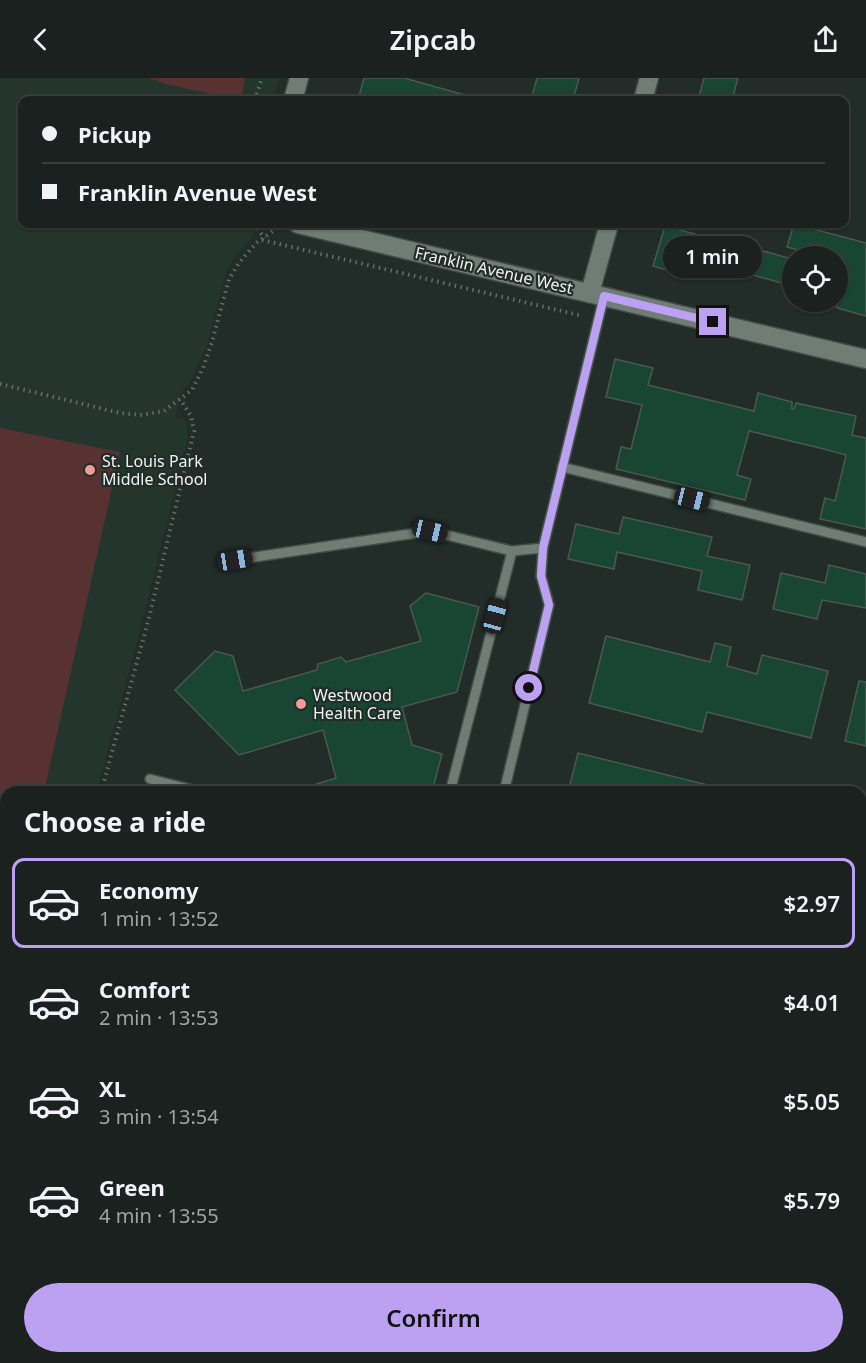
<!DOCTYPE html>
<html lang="en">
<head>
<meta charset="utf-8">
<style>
	:root { --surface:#1a211e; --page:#272e2b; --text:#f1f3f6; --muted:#9fa3a4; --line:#383e3c; --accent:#bca0f2 }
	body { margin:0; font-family:"Noto Sans",sans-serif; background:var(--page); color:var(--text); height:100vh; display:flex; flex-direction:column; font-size:22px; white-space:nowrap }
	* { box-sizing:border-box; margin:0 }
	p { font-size:20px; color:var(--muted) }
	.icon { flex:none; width:33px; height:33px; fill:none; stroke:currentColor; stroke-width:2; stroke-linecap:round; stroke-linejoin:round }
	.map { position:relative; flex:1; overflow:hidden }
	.drawer { position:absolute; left:0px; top:708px; width:867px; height:578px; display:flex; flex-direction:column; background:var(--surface); border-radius:18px 18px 0 0; box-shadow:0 2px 4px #0004,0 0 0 2px var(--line) }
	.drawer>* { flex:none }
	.hud { position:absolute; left:18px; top:18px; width:831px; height:132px; border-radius:12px; box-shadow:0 2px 4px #0004,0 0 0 2px var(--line); display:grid; align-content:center; height:132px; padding:0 24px; background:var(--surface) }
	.fabs { position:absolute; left:782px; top:168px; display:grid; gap:12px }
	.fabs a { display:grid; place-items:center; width:66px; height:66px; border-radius:50%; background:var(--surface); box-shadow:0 2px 4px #0004,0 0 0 2px var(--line); font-size:30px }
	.end { position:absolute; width:27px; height:27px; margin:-14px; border:8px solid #bca0f2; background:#111; box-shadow:0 0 0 3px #111 }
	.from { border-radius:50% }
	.bubble { position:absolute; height:42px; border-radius:21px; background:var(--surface); box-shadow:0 2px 4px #0004,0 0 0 2px var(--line); font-size:20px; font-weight:600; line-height:42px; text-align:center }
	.car { position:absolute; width:18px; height:36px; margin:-18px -9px; border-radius:8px; box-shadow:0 0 4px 2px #0007; background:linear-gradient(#222 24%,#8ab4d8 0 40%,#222 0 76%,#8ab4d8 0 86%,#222 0) }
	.hud b { display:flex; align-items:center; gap:21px; height:57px; font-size:22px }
	.hud b+b { border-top:2px solid var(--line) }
	.hud i { width:15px; height:15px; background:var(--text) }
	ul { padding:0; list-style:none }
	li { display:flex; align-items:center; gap:18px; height:90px; margin:0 12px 9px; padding:0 12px; border:3px solid transparent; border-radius:12px }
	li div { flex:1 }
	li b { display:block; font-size:22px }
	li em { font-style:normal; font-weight:600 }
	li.current { border-color:var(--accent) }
	li>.icon { width:54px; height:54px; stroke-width:1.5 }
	h2 { padding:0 24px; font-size:27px; line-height:72px }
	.primary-button { display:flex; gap:12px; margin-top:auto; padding:12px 24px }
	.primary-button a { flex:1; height:69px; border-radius:36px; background:var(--accent); color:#111; font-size:24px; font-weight:600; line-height:69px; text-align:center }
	header { display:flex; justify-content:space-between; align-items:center; height:78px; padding:0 24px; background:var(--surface); font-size:27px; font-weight:600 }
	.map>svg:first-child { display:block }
</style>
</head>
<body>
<header><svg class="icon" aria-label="back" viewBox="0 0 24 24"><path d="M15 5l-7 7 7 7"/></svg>Zipcab<svg class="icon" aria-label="share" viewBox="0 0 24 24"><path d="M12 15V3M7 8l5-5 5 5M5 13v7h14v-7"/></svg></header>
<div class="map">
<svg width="866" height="1285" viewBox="0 0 866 1285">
	<rect width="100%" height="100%" fill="#222c28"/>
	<path fill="#23352d" d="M0 0H280L273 22H22V146H266L267 147 253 156 251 161 234 181 227 193 207 267 191 303 182 314 175 340H181L186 344 188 359 146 530 97 714H6V760L0 759Z"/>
	<g fill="#573230">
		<path d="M149 0H245L241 22H237L166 6Z"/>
		<path d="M0 350 120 374 44 714H6V720L0 719Z"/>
		<path d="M861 954 866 956V1285H682L684 1280H861Z"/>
	</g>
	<g fill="#194535" stroke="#4c5752" stroke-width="1.5">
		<path d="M364 0H404L465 17 464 22H358Z"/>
		<path d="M537 0H579L573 22H531Z"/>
		<path d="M704 0H738L732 22H698Z"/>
		<path d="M794 146 866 165V238L837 230V178H820L787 169Z"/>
		<path d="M665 148 695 156 684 197 653 188Z"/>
		<path d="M742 167 792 181V208L735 192Z"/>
		<path d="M615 281 653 290 648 307 754 333 758 315 792 324V331H794L796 325 856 338 852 357 866 360V451L820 441 825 420 835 423 846 377 824 371 749 353 737 397 751 401 745 422 616 391 621 369 631 371 642 327 606 319Z"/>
		<path d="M623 439 712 459 707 478 750 487 742 522 698 512 702 493 617 474 614 491 568 481 576 446 619 456Z"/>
		<path d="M829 487 866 496V530L822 522 817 541 773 531 781 495 825 505Z"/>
		<path d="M426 515 479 529 457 614 402 629 412 667 442 676 432 714H305L304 710 336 700 323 652 239 677 175 612 215 573 233 578 243 613 317 592 318 586 341 579 346 584 421 563 410 528Z"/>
		<path d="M606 558 710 584 715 565 731 569 727 588 757 596 762 577 828 593 811 660 707 634 702 654 589 625Z"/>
		<path d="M859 603 866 604V668L845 663Z"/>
		<path d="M578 675 708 707V714H568Z"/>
	</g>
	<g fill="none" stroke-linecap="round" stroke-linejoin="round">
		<g stroke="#414b47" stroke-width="12">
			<g id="lane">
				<path d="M562 389 866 464"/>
				<path d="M235 482 430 453 512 473 543 470"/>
				<path d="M150 701 201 714"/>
				<path d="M450 714 512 473"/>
				<path d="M504 714 549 527 541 498 543 470 604 218"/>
				<path d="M861 878 866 879"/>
			</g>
		</g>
		<g stroke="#414b47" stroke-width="21">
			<g id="street">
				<path d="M293 22 299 0"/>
				<path d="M643 22 649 0"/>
				<path d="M298 146 866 281"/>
				<path d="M590 215 609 146"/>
				<path d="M0 773 6 775"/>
				<path d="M79 1285 80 1280"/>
				<path d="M214 1285V1280"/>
				<path d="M666 1285 668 1280"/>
			</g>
		</g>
		<g stroke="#656e6a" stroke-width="4" stroke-dasharray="1.5 4.5" stroke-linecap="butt">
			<path d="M255 22 262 0"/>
			<path d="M253 146 265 160"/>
			<path d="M262 162 583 238"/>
			<path d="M0 306 120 335 142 337 164 333 192 312 203 290 212 264 229 201 239 185 256 165 280 148"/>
			<path d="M101 714 148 544 194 353 191 338 180 321"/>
			<path d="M861 989 866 991"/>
			<path d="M861 1231 866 1210"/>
			<path d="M861 1239 866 1241"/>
			<path d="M861 1268 866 1269"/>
			<path d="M837 1285 841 1280"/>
		</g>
		<use href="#lane" stroke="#707d77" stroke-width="9"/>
		<use href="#street" stroke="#707d77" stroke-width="18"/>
	</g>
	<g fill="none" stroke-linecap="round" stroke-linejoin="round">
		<path stroke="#bca0f2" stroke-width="8" d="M529 610 549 527 541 498 543 470 604 218 713 244"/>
	</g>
	<g fill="#f59b97" stroke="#222c28" stroke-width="2">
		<circle cx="90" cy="392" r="6"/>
		<circle cx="301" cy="626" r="6"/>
	</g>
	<g text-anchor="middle" stroke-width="4.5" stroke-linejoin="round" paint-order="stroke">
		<g font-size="16" fill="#edf4f1" stroke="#222c28">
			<text transform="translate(494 192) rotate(13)" y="6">Franklin Avenue West</text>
		</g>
		<g font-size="16" fill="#edf4f1" stroke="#222c28" text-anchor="start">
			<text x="102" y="389">St. Louis Park<tspan x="102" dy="18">Middle School</tspan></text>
			<text x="313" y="623">Westwood<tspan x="313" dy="18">Health Care</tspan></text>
		</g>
	</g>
</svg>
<div class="fabs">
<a><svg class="icon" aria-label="locate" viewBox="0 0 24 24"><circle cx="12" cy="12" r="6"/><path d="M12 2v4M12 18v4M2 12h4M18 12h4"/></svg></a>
</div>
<i class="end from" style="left:529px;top:610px"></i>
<i class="end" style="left:713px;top:244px"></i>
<div class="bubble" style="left:663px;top:158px;width:99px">1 min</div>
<i class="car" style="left:692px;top:421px;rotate:104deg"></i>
<i class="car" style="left:430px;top:453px;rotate:103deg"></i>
<i class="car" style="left:235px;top:482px;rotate:81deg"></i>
<i class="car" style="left:495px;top:538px;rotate:15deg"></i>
<div class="hud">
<b><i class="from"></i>Pickup</b>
<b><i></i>Franklin Avenue West</b>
</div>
<section class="drawer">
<h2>Choose a ride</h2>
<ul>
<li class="current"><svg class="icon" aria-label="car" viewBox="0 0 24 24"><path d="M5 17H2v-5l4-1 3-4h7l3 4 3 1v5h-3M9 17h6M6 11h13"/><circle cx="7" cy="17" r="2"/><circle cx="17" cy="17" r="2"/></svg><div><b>Economy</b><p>1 min · 13:52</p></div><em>$2.97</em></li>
<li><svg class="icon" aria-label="car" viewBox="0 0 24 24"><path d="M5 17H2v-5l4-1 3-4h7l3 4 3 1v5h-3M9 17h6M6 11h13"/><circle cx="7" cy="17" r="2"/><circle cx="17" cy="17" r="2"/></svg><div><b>Comfort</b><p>2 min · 13:53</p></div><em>$4.01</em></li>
<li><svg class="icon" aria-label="car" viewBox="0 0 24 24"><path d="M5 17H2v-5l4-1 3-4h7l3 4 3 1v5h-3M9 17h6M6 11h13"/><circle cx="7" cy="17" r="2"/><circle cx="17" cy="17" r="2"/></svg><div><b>XL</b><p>3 min · 13:54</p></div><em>$5.05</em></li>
<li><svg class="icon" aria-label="car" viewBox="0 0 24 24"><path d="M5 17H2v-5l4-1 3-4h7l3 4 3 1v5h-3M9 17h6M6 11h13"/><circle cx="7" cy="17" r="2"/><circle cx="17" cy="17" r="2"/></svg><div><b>Green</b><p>4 min · 13:55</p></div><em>$5.79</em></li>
</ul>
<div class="primary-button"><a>Confirm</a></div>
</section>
</div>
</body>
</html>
